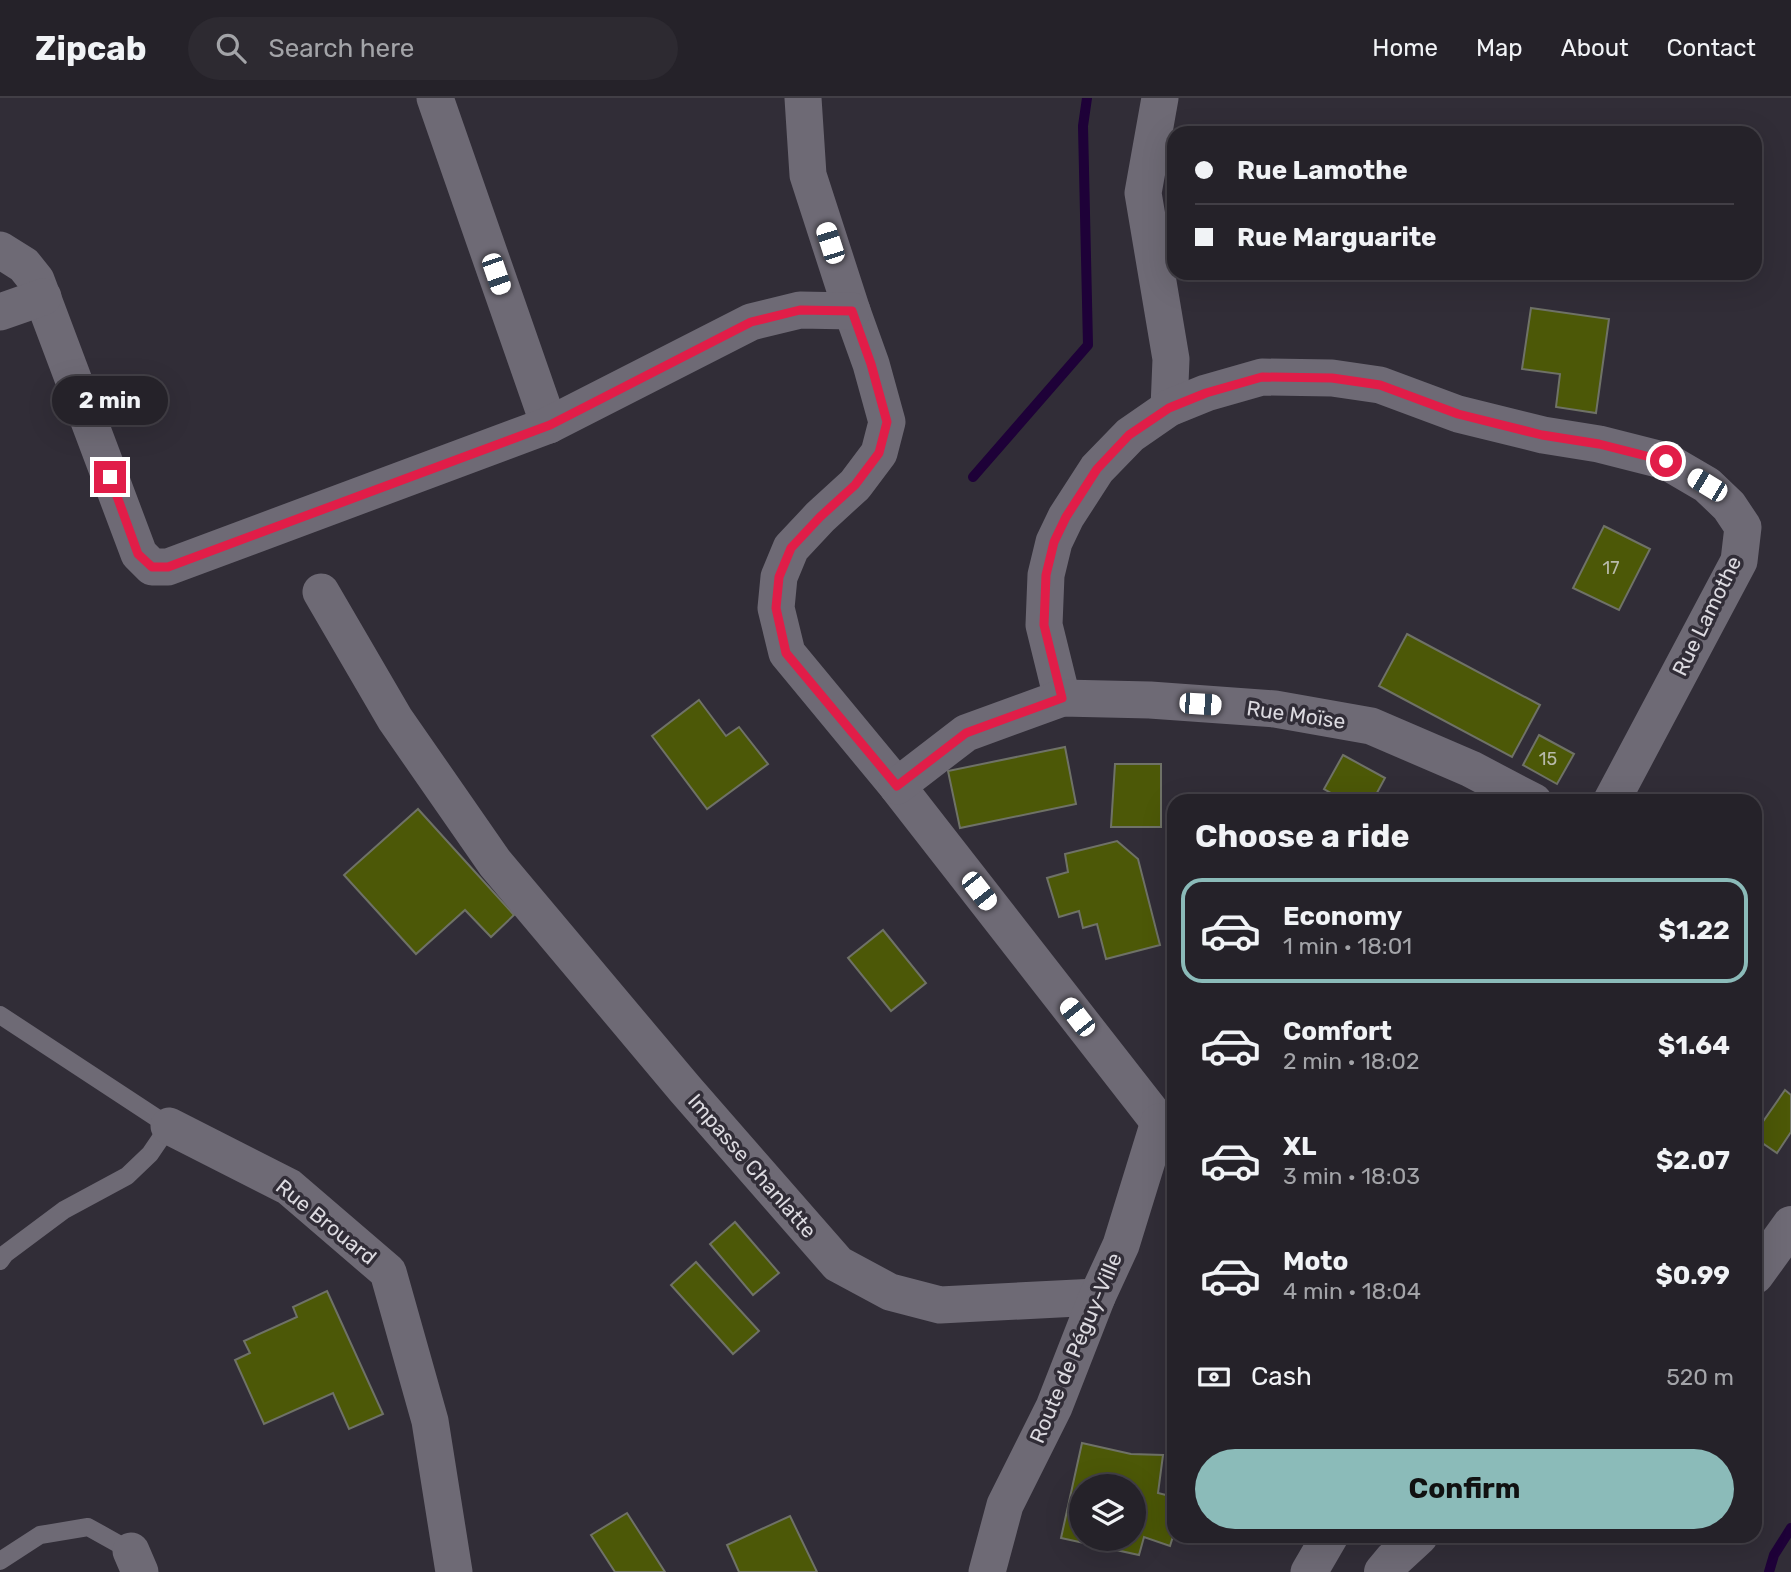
<!DOCTYPE html>
<html lang="en">
<head>
<meta charset="utf-8">
<style>
	:root { --surface:#252229; --page:#2d2a31; --text:#f1f3f6; --muted:#a3a4a8; --line:#423f46; --accent:#8bbbb9 }
	body { margin:0; font-family:Rubik,sans-serif; background:var(--page); color:var(--text); height:100vh; display:flex; flex-direction:column; font-size:26px; white-space:nowrap }
	* { box-sizing:border-box; margin:0 }
	p { font-size:23px; color:var(--muted) }
	.icon { flex:none; width:38px; height:38px; fill:none; stroke:currentColor; stroke-width:2; stroke-linecap:round; stroke-linejoin:round }
	.map { position:relative; flex:1; overflow:hidden }
	.side { position:absolute; left:1167px; top:696px; width:595px; height:749px; display:flex; flex-direction:column; background:var(--surface); border-radius:21px; box-shadow:0 7px 28px #0002,0 0 0 2px var(--line) }
	.side>* { flex:none }
	.banner { position:absolute; left:1167px; top:28px; width:595px; height:154px; border-radius:21px; box-shadow:0 7px 28px #0002,0 0 0 2px var(--line); display:grid; align-content:center; height:154px; padding:0 28px; background:var(--surface) }
	.buttons { position:absolute; left:1069px; top:1376px; display:grid; gap:14px }
	.buttons a { display:grid; place-items:center; width:77px; height:77px; border-radius:50%; background:var(--surface); box-shadow:0 7px 28px #0002,0 0 0 2px var(--line); font-size:35px }
	.end { position:absolute; width:32px; height:32px; margin:-16px; border:9px solid #e11d48; background:#fff; box-shadow:0 0 0 4px #fff }
	.from { border-radius:50% }
	.bubble { position:absolute; height:49px; border-radius:24px; background:var(--surface); box-shadow:0 7px 28px #0002,0 0 0 2px var(--line); font-size:23px; font-weight:700; line-height:49px; text-align:center }
	.car { position:absolute; width:21px; height:42px; margin:-21px -10px; border-radius:9px; box-shadow:0 0 5px 2px #0007; background:linear-gradient(#fff 24%,#345 0 40%,#fff 0 76%,#345 0 86%,#fff 0) }
	.banner b { display:flex; align-items:center; gap:24px; height:66px; font-size:26px }
	.banner b+b { border-top:2px solid var(--line) }
	.banner i { width:18px; height:18px; background:var(--text) }
	ul { padding:0; list-style:none }
	li { display:flex; align-items:center; gap:21px; height:105px; margin:0 14px 10px; padding:0 14px; border:4px solid transparent; border-radius:21px }
	li div { flex:1 }
	li b { display:block; font-size:26px }
	li em { font-style:normal; font-weight:700 }
	li.active { border-color:var(--accent) }
	li>.icon { width:63px; height:63px; stroke-width:1.5 }
	h2 { padding:0 28px; font-size:32px; line-height:84px }
	.pay { display:flex; align-items:center; gap:18px; height:77px; padding:0 28px; font-size:26px }
	.pay p { margin-inline-start:auto }
	.button { display:flex; gap:14px; margin-top:auto; padding:14px 28px }
	.button a { flex:1; height:80px; border-radius:42px; background:var(--accent); color:#111; font-size:28px; font-weight:700; line-height:80px; text-align:center }
	header { display:flex; align-items:center; gap:42px; box-sizing:border-box; height:98px; padding:0 35px; background:var(--surface); border-bottom:2px solid var(--line) }
	header strong { font-size:33px }
	nav { display:flex; gap:38px; margin-inline-start:auto; font-size:24px }
	.search { width:490px; height:63px; background:var(--page); display:flex; align-items:center; gap:18px; box-sizing:border-box; padding:0 24px; border-radius:38px; color:var(--muted); font-size:26px }
	.map>svg:first-child { display:block }
</style>
</head>
<body>
<header>
<strong>Zipcab</strong>
<div class="search"><svg class="icon" aria-label="search" viewBox="0 0 24 24"><circle cx="10" cy="10" r="6"/><path d="M15 15l6 6"/></svg>Search here</div>
<nav><a>Home</a><a>Map</a><a>About</a><a>Contact</a></nav>
</header>
<div class="map">
<svg width="1791" height="1474" viewBox="0 0 1791 1474">
	<rect width="100%" height="100%" fill="#312d37"/>
	<g fill="none" stroke-linecap="round" stroke-linejoin="round">
		<g stroke="#1e0138" stroke-width="10">
			<path d="M973 379 1088 247 1083 28 1087 0"/>
			<path d="M1769 1474 1774 1457 1791 1430"/>
		</g>
	</g>
	<g fill="#4c5807" stroke="#6f7267" stroke-width="2" fill-rule="evenodd">
		<path d="M1531 210 1609 221 1596 315 1556 309 1560 276 1522 271Z"/>
		<path d="M1604 428 1650 451 1619 512 1573 490Z"/>
		<path d="M1407 536 1540 607 1512 659 1379 588Z"/>
		<path d="M699 602 726 638 739 629 768 666 707 711 652 638Z"/>
		<path d="M1539 637 1574 656 1557 686 1523 667Z"/>
		<path d="M1065 649 1076 706 960 730 948 673Z"/>
		<path d="M1343 657 1385 680 1372 704H1347L1324 691Z"/>
		<path d="M1115 666H1161V729H1111Z"/>
		<path d="M418 711 514 817 491 839 465 812 416 856 344 777Z"/>
		<path d="M1117 743 1138 761 1160 847 1106 861 1097 826 1083 830 1079 813 1059 819 1047 780 1068 774 1065 756Z"/>
		<path d="M883 832 926 885 891 913 848 860Z"/>
		<path d="M1785 992 1791 997V1034L1777 1055 1755 1040V1035Z"/>
		<path d="M735 1124 779 1175 753 1197 710 1146Z"/>
		<path d="M696 1164 759 1233 733 1256 671 1187Z"/>
		<path d="M327 1193 383 1316 349 1331 333 1295 264 1326 235 1262 250 1255 244 1243 297 1219 293 1209Z"/>
		<path d="M1082 1345 1131 1356 1163 1357 1158 1395 1174 1399V1435L1170 1448 1144 1439 1139 1457 1061 1440ZM1082 1388H1134V1440H1082Z"/>
		<path d="M627 1415 665 1474H615L591 1437Z"/>
		<path d="M790 1418 817 1474H739L727 1447Z"/>
	</g>
	<g fill="none" stroke-linecap="round" stroke-linejoin="round">
		<g stroke="#6e6a75" stroke-width="18">
			<path d="M0 917 169 1028 150 1056 127 1078 64 1112 5 1156 0 1163"/>
			<path d="M0 1463 40 1437 88 1429 131 1453"/>
		</g>
		<g stroke="#6e6a75" stroke-width="37">
			<path d="M435 0 549 327"/>
			<path d="M803 0 808 77 852 213 871 266 887 324 879 355 855 387 820 419 791 450 779 479 776 510 787 555 897 688 1159 1024"/>
			<path d="M1160 0 1143 95 1171 261 1169 310"/>
			<path d="M0 152 24 167 36 182 139 456 152 469H168L549 327 751 224 800 212 852 213"/>
			<path d="M0 214 43 199"/>
			<path d="M321 494 395 621 495 765 685 991 838 1166 890 1194 940 1207 1097 1199"/>
			<path d="M1062 600 1044 527 1046 477 1054 444 1066 419 1097 371 1130 337 1169 310 1206 295 1262 279 1332 280 1380 287 1458 316 1543 337 1599 346 1666 363 1707 387 1729 408 1743 429 1739 463 1611 704"/>
			<path d="M897 688 966 635 1062 600 1150 602 1275 611 1371 628 1471 671 1534 704"/>
			<path d="M169 1028 289 1089 388 1174 430 1323 454 1474"/>
			<path d="M131 1453 140 1474"/>
			<path d="M987 1474 1005 1407 1054 1309 1097 1199 1121 1147 1159 1024"/>
			<path d="M1309 1474 1330 1438"/>
		</g>
		<g stroke="#6e6a75" stroke-width="38">
			<path d="M1755 1177 1791 1127"/>
			<path d="M1383 1474 1393 1462 1419 1438"/>
		</g>
	</g>
	<g fill="none" stroke-linecap="round" stroke-linejoin="round">
		<path stroke="#e11d48" stroke-width="9" d="M110 379 138 456 152 469H168L550 327 751 224 800 212 852 213 871 266 887 324 879 355 855 387 820 419 791 450 779 479 776 510 786 555 897 688 966 635 1062 600 1044 527 1046 477 1054 444 1066 419 1097 371 1129 337 1169 310 1206 295 1262 279 1332 280 1380 287 1458 316 1542 337 1599 346 1666 363"/>
	</g>
	<g text-anchor="middle" stroke-width="7" stroke-linejoin="round" paint-order="stroke">
		<g font-size="18" fill="#b8baaa">
			<text x="1611" y="476">17</text>
			<text x="1548" y="667">15</text>
		</g>
		<g font-size="21" fill="#dcdae0" stroke="#312d37">
			<text transform="translate(1707 518) rotate(-64)" y="7">Rue Lamothe</text>
			<text transform="translate(1296 617) rotate(8)" y="7">Rue Moïse</text>
			<text transform="translate(752 1068) rotate(49)" y="7">Impasse Chanlatte</text>
			<text transform="translate(326 1124) rotate(39)" y="7">Rue Brouard</text>
			<text transform="translate(1076 1250) rotate(-67)" y="7">Route de Péguy-Ville</text>
		</g>
	</g>
</svg>
<div class="buttons">
<a><svg class="icon" aria-label="layers" viewBox="0 0 24 24"><path d="M12 4l9 5-9 5-9-5zM3 14l9 5 9-5"/></svg></a>
</div>
<i class="end from" style="left:1666px;top:363px"></i>
<i class="end" style="left:110px;top:379px"></i>
<div class="bubble" style="left:52px;top:278px;width:116px">2 min</div>
<i class="car" style="left:830px;top:145px;rotate:342deg"></i>
<i class="car" style="left:496px;top:176px;rotate:161deg"></i>
<i class="car" style="left:1707px;top:387px;rotate:301deg"></i>
<i class="car" style="left:1200px;top:606px;rotate:94deg"></i>
<i class="car" style="left:979px;top:793px;rotate:142deg"></i>
<i class="car" style="left:1077px;top:919px;rotate:322deg"></i>
<div class="banner">
<b><i class="from"></i>Rue Lamothe</b>
<b><i></i>Rue Marguarite</b>
</div>
<section class="side">
<h2>Choose a ride</h2>
<ul>
<li class="active"><svg class="icon" aria-label="car" viewBox="0 0 24 24"><path d="M5 17H2v-5l4-1 3-4h7l3 4 3 1v5h-3M9 17h6M6 11h13"/><circle cx="7" cy="17" r="2"/><circle cx="17" cy="17" r="2"/></svg><div><b>Economy</b><p>1 min · 18:01</p></div><em>$1.22</em></li>
<li><svg class="icon" aria-label="car" viewBox="0 0 24 24"><path d="M5 17H2v-5l4-1 3-4h7l3 4 3 1v5h-3M9 17h6M6 11h13"/><circle cx="7" cy="17" r="2"/><circle cx="17" cy="17" r="2"/></svg><div><b>Comfort</b><p>2 min · 18:02</p></div><em>$1.64</em></li>
<li><svg class="icon" aria-label="car" viewBox="0 0 24 24"><path d="M5 17H2v-5l4-1 3-4h7l3 4 3 1v5h-3M9 17h6M6 11h13"/><circle cx="7" cy="17" r="2"/><circle cx="17" cy="17" r="2"/></svg><div><b>XL</b><p>3 min · 18:03</p></div><em>$2.07</em></li>
<li><svg class="icon" aria-label="car" viewBox="0 0 24 24"><path d="M5 17H2v-5l4-1 3-4h7l3 4 3 1v5h-3M9 17h6M6 11h13"/><circle cx="7" cy="17" r="2"/><circle cx="17" cy="17" r="2"/></svg><div><b>Moto</b><p>4 min · 18:04</p></div><em>$0.99</em></li>
</ul>
<div class="pay"><svg class="icon" aria-label="cash" viewBox="0 0 24 24"><path d="M3 7h18v10H3z"/><circle cx="12" cy="12" r="2"/></svg>Cash<p>520 m</p></div>
<div class="button"><a>Confirm</a></div>
</section>
</div>
</body>
</html>
